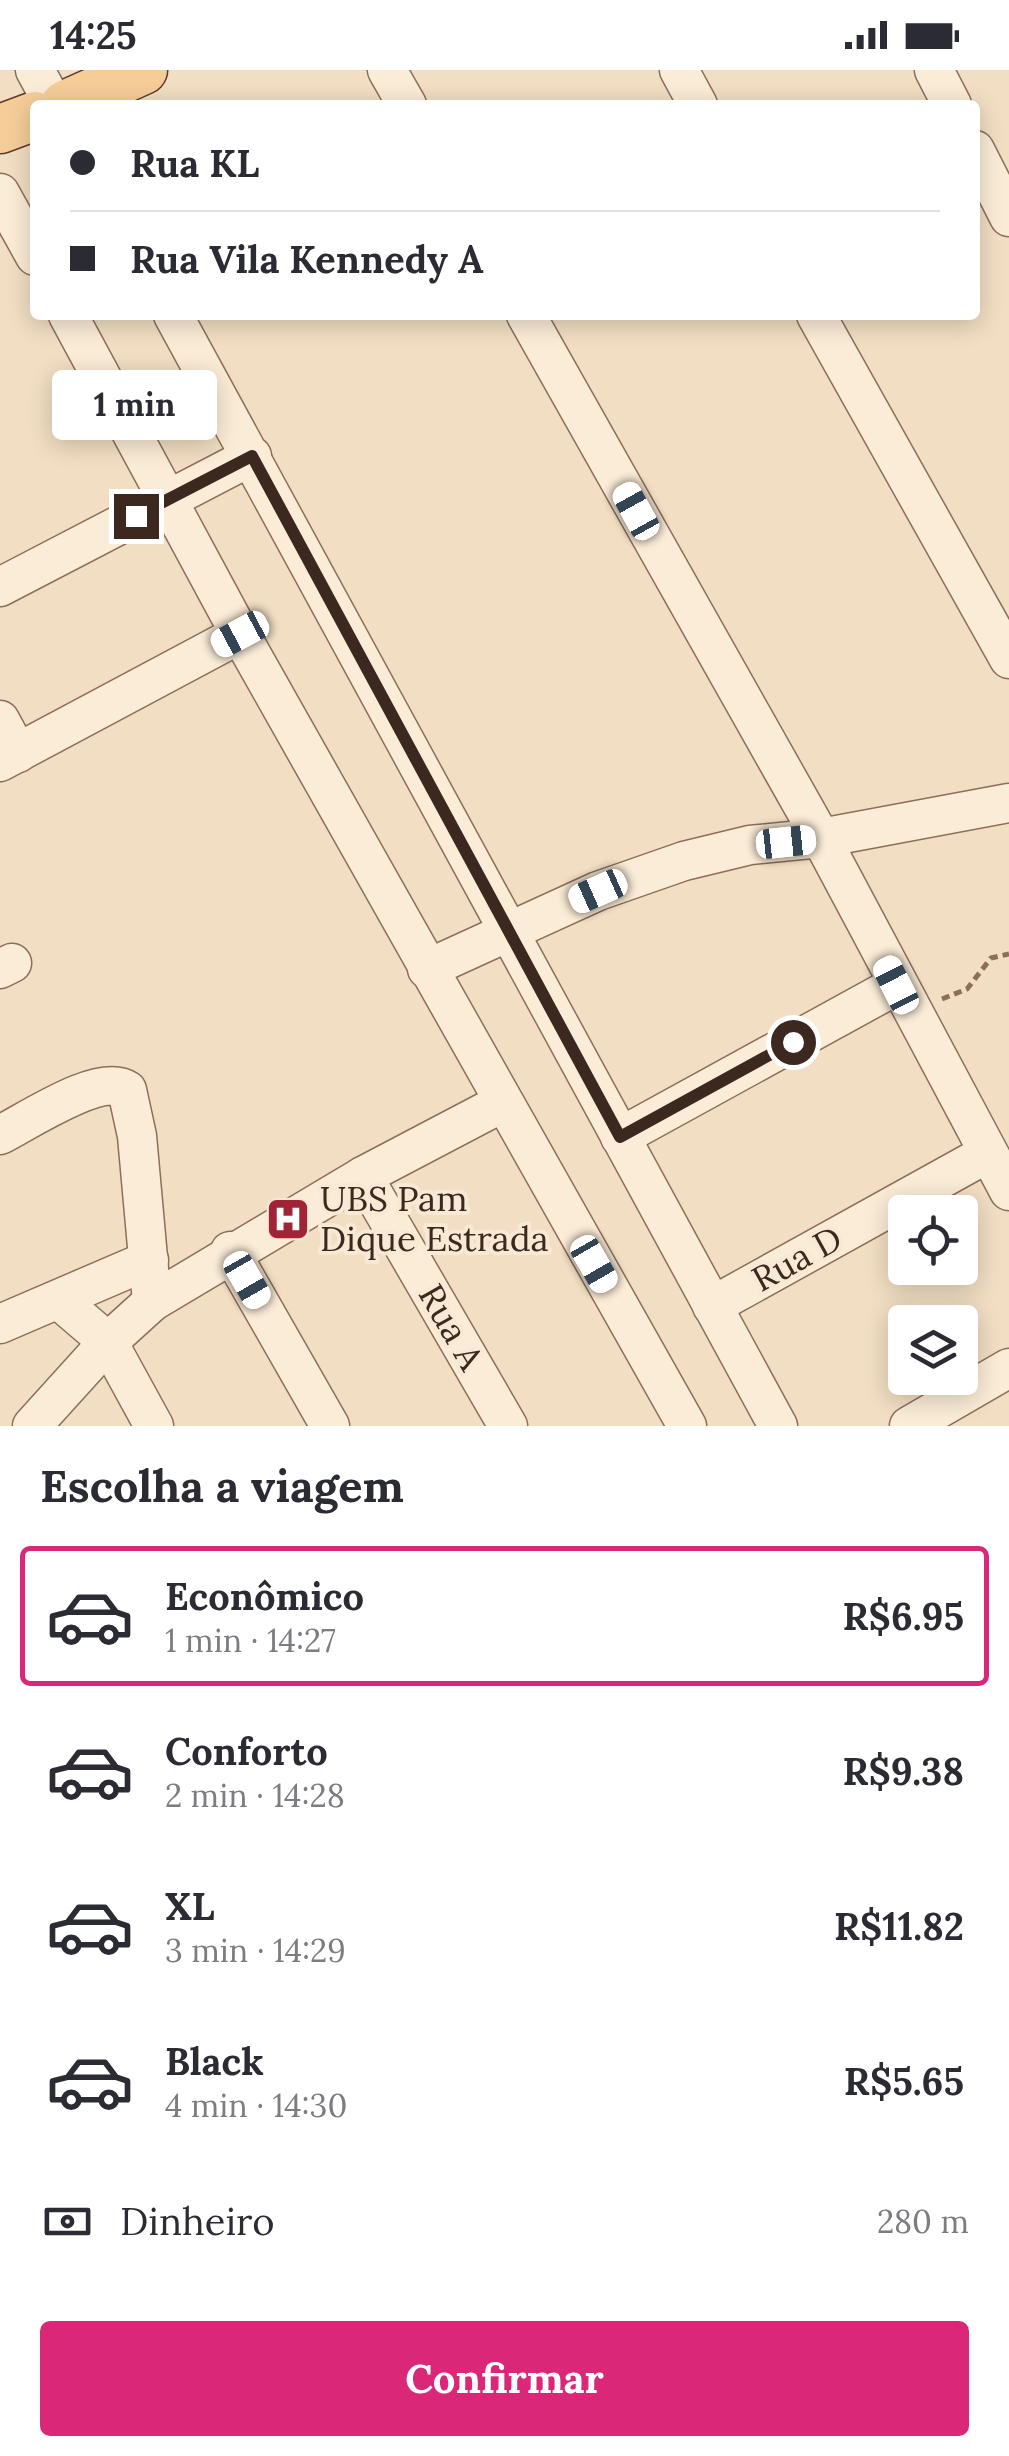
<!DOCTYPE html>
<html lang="pt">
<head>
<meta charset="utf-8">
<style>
	:root { --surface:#fff; --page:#f2f2f3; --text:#2b2b33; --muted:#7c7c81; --line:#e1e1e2; --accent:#db2777 }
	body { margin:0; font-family:Lora,serif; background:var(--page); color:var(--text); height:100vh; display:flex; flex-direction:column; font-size:38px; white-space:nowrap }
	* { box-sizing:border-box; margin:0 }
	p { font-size:32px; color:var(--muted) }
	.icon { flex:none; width:55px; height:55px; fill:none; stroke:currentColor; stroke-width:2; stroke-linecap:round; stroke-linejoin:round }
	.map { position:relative; height:1356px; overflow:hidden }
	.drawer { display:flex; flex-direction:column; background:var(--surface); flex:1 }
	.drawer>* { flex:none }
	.hud { position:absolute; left:30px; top:30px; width:950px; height:220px; border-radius:10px; box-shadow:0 5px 25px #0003; display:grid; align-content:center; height:220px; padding:0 40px; background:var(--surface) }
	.controls { position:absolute; left:888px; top:1125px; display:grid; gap:20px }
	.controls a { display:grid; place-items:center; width:90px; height:90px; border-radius:10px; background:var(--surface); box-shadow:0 5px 25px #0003; font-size:50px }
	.end { position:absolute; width:45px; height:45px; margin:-22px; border:12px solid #3c281e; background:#fff; box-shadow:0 0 0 5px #fff }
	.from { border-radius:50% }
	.bubble { position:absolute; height:70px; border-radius:10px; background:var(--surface); box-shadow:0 5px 25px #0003; font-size:32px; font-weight:700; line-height:70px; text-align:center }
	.car { position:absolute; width:30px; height:60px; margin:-30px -15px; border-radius:12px; box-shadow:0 0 8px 2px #0007; background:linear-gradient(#fff 24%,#345 0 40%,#fff 0 76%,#345 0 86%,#fff 0) }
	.hud b { display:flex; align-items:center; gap:35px; height:95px; font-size:38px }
	.hud b+b { border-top:2px solid var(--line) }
	.hud i { width:25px; height:25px; background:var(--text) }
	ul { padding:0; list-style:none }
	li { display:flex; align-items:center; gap:30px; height:140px; margin:0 20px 15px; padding:0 20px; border:5px solid transparent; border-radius:10px }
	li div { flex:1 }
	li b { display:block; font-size:38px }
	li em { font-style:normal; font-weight:700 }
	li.selected { border-color:var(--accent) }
	li>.icon { width:90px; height:90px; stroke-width:1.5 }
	h2 { padding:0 40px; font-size:45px; line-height:120px }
	.pay { display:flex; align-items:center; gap:25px; height:110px; padding:0 40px; font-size:38px }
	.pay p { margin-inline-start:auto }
	.action { display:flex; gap:20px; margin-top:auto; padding:20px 40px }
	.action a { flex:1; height:115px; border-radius:10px; background:var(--accent); color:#fff; font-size:40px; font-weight:700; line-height:115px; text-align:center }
	.status { display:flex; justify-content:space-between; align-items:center; height:70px; padding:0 50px; background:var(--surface); direction:ltr }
	.status svg { height:28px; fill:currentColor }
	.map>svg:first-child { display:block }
</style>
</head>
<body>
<div class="status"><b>14:25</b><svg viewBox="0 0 49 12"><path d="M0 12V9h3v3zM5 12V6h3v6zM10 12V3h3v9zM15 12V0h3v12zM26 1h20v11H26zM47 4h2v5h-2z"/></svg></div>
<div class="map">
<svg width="1009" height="1356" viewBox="0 0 1009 1356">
	<rect width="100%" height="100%" fill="#f1dec3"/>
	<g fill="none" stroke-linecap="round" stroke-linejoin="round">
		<g stroke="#8d6e59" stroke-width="41">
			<g id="minor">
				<path d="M35 0 54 35"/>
				<path d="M387 0 407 35"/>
				<path d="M679 0 698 35"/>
				<path d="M934 0 952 35"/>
				<path d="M975 80 1009 147"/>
				<path d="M0 123 35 186"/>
				<path d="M68 245 240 564 687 1356"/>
				<path d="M173 245 778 1356"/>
				<path d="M526 245 821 768 1009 1121"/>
				<path d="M816 245 1009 589"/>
				<path d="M0 517 252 386"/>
				<path d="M0 650 18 683"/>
				<path d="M0 692 240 564"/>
				<path d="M0 899 12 893"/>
				<path d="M427 899 598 821 684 791 750 775 821 768 1009 733"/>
				<path d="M0 1065C28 1051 100 1002 127 1020L137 1066 152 1232"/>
				<path d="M620 1067 897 915"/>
				<path d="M363 1106 508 1356"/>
				<path d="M230 1181 330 1356"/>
				<path d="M60 1231 108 1272 154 1356"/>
				<path d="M712 1236 988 1083"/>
				<path d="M0 1254 149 1190"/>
				<path d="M32 1356 108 1272 152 1232 363 1106 502 1033"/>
				<path d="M909 1356 1009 1298"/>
			</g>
		</g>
		<g stroke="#5a3c2d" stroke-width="51">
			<g id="major">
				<path d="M65 35 143 0"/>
				<path d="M0 59 35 46"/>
			</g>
		</g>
		<path stroke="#8d6e59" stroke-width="5" stroke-dasharray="8 5" stroke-linecap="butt" d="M942 929 967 919 991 888 1009 884"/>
		<use href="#minor" stroke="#fbecd7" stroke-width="38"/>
		<use href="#major" stroke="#f6cd99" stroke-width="48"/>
	</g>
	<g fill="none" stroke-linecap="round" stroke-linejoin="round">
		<path stroke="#3c281e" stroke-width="12" d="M136 446 252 386 620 1067 793 972"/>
	</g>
	<defs>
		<g id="hospital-square" transform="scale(2.25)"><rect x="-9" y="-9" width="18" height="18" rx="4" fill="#a02435" stroke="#f8e9d4"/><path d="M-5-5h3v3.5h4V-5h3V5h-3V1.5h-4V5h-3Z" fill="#fff"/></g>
	</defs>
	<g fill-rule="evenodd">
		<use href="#hospital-square" x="288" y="1149"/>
	</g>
	<g text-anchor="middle" stroke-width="8" stroke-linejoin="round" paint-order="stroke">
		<g font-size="35" fill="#3c281e" stroke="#f8e9d4" text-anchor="start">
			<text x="320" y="1141">UBS Pam<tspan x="320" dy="40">Dique Estrada</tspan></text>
		</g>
		<g font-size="35" fill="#3c281e" stroke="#f8e9d4">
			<text transform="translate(797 1189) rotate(-29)" y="12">Rua D</text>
			<text transform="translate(451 1257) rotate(60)" y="12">Rua A</text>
		</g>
	</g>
</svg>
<div class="controls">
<a><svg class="icon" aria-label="locate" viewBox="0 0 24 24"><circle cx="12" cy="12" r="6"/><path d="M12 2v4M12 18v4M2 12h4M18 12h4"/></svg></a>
<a><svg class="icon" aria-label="layers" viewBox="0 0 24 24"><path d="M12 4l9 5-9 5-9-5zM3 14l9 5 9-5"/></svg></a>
</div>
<i class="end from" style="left:793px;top:972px"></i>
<i class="end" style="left:136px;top:446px"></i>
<div class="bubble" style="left:52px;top:300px;width:165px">1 min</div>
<i class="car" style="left:636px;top:441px;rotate:331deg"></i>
<i class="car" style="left:240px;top:564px;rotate:242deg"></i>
<i class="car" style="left:786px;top:772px;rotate:84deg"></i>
<i class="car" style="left:598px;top:821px;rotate:246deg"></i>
<i class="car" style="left:896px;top:915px;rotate:333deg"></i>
<i class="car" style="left:594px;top:1194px;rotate:150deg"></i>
<i class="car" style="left:247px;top:1210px;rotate:150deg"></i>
<div class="hud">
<b><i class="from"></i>Rua KL</b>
<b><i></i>Rua Vila Kennedy A</b>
</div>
</div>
<section class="drawer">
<h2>Escolha a viagem</h2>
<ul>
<li class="selected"><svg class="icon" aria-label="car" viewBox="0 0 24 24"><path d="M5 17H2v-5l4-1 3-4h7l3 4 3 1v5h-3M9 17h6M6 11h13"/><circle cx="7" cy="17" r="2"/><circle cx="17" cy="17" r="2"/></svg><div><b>Econômico</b><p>1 min · 14:27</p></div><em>R$6.95</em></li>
<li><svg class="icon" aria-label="car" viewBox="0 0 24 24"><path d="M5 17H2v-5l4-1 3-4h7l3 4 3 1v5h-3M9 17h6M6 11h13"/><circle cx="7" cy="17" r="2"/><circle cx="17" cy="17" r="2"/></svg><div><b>Conforto</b><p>2 min · 14:28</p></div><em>R$9.38</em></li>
<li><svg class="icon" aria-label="car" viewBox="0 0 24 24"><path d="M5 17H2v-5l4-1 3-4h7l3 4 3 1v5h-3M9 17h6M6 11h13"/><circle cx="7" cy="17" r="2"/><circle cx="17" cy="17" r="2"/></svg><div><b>XL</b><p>3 min · 14:29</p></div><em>R$11.82</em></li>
<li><svg class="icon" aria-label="car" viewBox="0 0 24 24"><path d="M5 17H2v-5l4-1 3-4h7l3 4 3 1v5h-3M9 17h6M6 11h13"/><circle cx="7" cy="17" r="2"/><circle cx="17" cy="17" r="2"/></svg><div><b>Black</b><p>4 min · 14:30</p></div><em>R$5.65</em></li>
</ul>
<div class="pay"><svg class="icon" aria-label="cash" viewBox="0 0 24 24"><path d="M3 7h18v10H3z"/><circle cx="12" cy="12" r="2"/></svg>Dinheiro<p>280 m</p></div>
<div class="action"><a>Confirmar</a></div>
</section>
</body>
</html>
